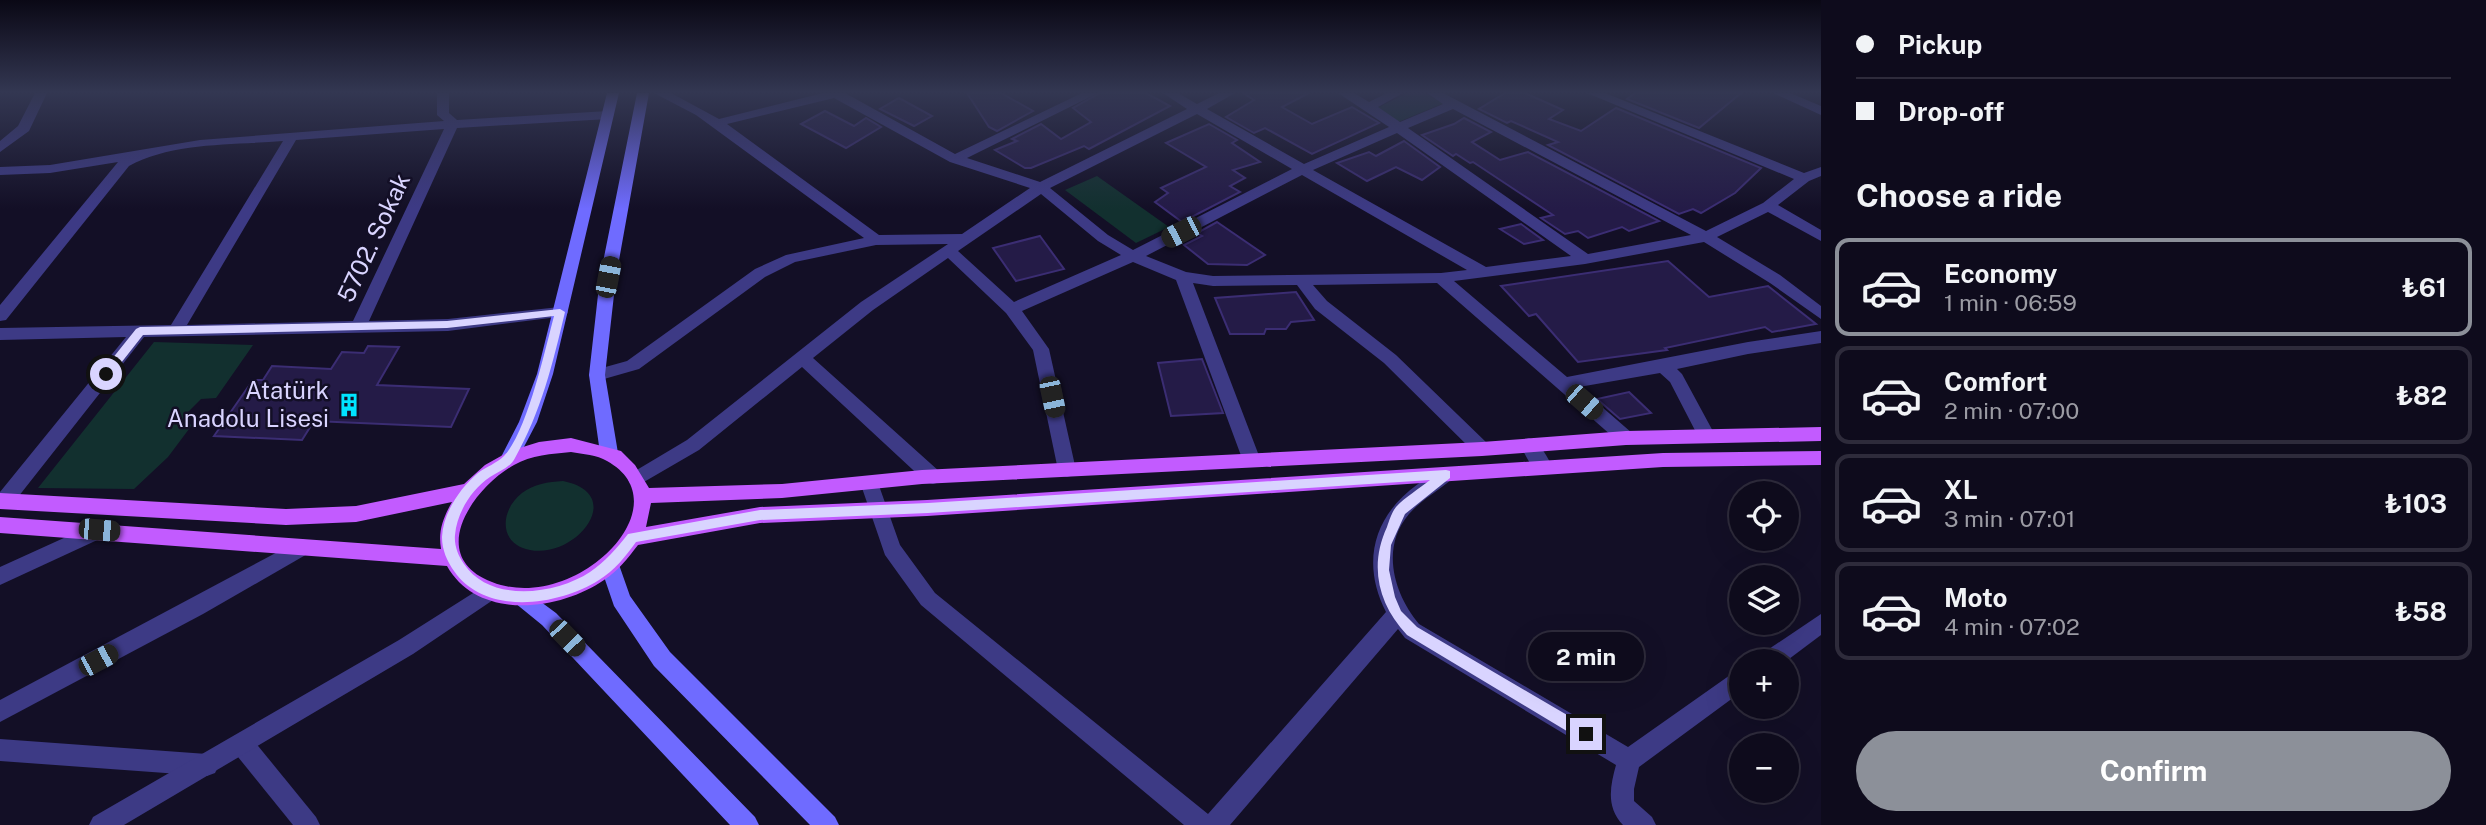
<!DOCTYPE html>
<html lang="en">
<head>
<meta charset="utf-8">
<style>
	:root { --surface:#0e0b1c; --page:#171425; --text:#f1f3f6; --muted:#9b9ba3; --line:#2e2b3b; --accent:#8c9099 }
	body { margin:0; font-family:"Public Sans",sans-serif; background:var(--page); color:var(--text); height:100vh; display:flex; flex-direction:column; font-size:26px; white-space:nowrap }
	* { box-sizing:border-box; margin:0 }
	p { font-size:23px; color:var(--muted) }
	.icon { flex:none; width:38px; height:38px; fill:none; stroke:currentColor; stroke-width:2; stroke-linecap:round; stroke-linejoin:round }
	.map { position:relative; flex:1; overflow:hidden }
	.sheet { display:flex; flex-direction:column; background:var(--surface); width:665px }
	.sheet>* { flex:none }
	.top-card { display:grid; align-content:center; height:154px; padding:0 35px; background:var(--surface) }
	.tools { position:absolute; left:1729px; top:481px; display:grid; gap:14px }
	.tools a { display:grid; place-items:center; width:70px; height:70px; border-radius:50%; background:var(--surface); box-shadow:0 7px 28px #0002,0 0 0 2px var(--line); font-size:35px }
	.end { position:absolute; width:32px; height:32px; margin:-16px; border:9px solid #d9d4ff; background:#111; box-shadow:0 0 0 4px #111 }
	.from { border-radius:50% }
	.bubble { position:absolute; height:49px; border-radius:24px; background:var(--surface); box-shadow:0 7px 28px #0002,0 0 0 2px var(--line); font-size:23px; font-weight:700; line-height:49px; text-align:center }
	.car { position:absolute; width:21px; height:42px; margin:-21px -10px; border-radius:9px; box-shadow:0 0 5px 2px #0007; background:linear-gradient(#222 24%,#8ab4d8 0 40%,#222 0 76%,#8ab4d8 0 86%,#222 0) }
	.top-card b { display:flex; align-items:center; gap:24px; height:66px; font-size:26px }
	.top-card b+b { border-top:2px solid var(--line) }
	.top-card i { width:18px; height:18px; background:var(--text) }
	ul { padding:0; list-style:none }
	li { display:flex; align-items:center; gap:21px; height:98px; margin:0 14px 10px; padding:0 21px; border:4px solid var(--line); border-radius:14px }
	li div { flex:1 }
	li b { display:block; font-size:26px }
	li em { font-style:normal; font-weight:700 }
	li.active { border-color:var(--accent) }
	li>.icon { width:63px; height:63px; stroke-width:1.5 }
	h2 { padding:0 35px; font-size:32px; line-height:84px }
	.primary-button { display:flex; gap:14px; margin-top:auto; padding:14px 35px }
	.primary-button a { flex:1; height:80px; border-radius:42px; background:var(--accent); color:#fff; font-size:28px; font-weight:700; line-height:80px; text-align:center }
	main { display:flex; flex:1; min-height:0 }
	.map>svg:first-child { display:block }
</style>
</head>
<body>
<main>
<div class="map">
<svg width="1821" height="825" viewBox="0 0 1821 825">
	<rect width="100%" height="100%" fill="#130f26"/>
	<g fill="#12302f">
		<path d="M1408 93H1424L1444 103 1396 123 1377 108Z"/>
		<path d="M1097 176 1169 227 1136 243 1065 190Z"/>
		<path d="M154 342 253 345 216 398 201 399 188 412 186 422 192 425 168 457 134 489 38 488Z"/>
		<path d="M563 481C628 494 576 559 530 550 498 544 500 510 522 493 534 484 548 482 563 481Z"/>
	</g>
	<g fill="#241b47" stroke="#3b2d73" stroke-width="2">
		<path d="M967 93H1001L1033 111 997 131 989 127Z"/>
		<path d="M1100 93H1146L1170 106 1089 149 1084 146 1031 168H1025L995 150 1017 141 1012 139 1041 124 1061 139 1091 122 1073 108Z"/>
		<path d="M1243 93H1309L1282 107 1312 124 1352 107 1379 123 1312 154 1265 128 1254 133 1226 117 1254 100Z"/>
		<path d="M1505 93H1525L1563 110 1549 119 1581 131 1616 108 1761 168 1735 193 1701 213 1693 209 1679 214 1548 145 1558 142 1511 121 1507 123 1479 109Z"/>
		<path d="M1635 93H1741L1699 128 1627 99Z"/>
		<path d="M899 98 932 116 914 126 880 109Z"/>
		<path d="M825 111 854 126 866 118 881 127 846 148 801 124Z"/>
		<path d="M1464 118 1491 132 1472 142 1500 160 1528 152 1659 221 1629 231 1622 227 1588 238 1578 231 1565 234 1541 218 1553 215 1473 162 1470 163 1456 154 1453 156 1422 135 1454 124Z"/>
		<path d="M1209 124 1237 140 1232 143 1260 162 1233 170 1245 178 1230 186 1240 192 1182 222 1155 202 1168 193 1161 188 1206 167 1166 143Z"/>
		<path d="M1404 141 1440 167 1422 180 1396 167 1367 181 1337 163 1369 152 1376 156Z"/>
		<path d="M1217 222 1265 255 1247 265 1208 264 1184 245 1202 236 1197 233Z"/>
		<path d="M1521 224 1543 240 1524 244 1500 229Z"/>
		<path d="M1040 236 1064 269 1016 281 993 248Z"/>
		<path d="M1668 261 1709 297 1768 286 1816 324 1772 332 1765 327 1665 348 1667 350 1578 362 1536 314 1529 316 1501 286Z"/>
		<path d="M1296 292 1314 320 1291 322 1286 329H1266L1264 334H1230L1215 298Z"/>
		<path d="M368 346 399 347 377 385 469 389 451 427 314 421 302 440 214 436 253 380H263L272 366 331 369 342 352 364 353Z"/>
		<path d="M1202 359 1223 413 1171 416 1158 363Z"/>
		<path d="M1629 392 1651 413 1620 419 1597 399Z"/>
	</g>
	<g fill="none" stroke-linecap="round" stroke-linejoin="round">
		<g fill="#3d3a85" fill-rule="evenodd">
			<path d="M35 93H47L29 131 0 152V141L18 126Z"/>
			<path d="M437 93H449V113L457 120 608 111 614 115 608 119 457 128 369 321 448 319 560 307 566 308 568 312 566 316 448 331 144 337 11 506 0 507V492L126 337 0 340V328L171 325 283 141C233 145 172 142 129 166L6 320 0 321V305L118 162 50 173 0 175V167L50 165 200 140 444 121 437 115ZM444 129 353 321 187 325 296 140Z"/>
			<path d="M654 93H671L719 119 823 93H845L955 154 1082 93H1098L967 158 1040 182 1187 109 1163 93H1178L1197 104 1219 93H1235L1207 109 1304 164 1389 127 1338 93H1354L1369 102 1387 93H1403L1378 107 1400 122 1443 104 1427 93H1443L1706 231 1763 203 1794 179 1587 93H1605L1804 173 1821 167V176L1809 181 1778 205 1821 230V241L1768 212 1717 237 1780 275 1821 306V319L1770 283 1704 242 1585 264 1454 281 1567 377 1748 342 1821 331V343L1748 354 1677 369 1682 374 1715 435 1712 440H1700L1670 382 1660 373 1579 387 1632 433 1635 438 1632 443H1620L1437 283 1313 285 1327 301 1396 355 1488 444 1491 449 1488 454H1476L1384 363 1315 309 1297 285 1213 286 1193 283 1261 461 1258 466H1246L1243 461 1176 280 1133 262 1022 311 1049 349 1076 470 1074 475 1067 477 1060 475 1058 470 1033 350 1006 313 948 258 873 310 813 358 940 472 942 477 940 482 933 484 926 482 802 367 699 450 637 486 630 484 628 479 630 474 687 440 861 302 948 244 876 245 795 262 765 277 639 369 597 381 591 379 589 375 591 371 627 361 755 269 786 255 864 238 696 115ZM834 98 950 162 1030 188 962 234 879 235 727 124ZM1453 109 1691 235 1588 254 1408 128ZM1197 114 1292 169 1133 250 1108 235 1050 188ZM1397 133 1571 256 1486 267 1313 170ZM1302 175 1467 270 1441 273 1213 276 1186 272 1146 256ZM1041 194 1098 241 1121 255 1014 302 958 251Z"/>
			<path d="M1773 93H1790L1821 106V115Z"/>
			<path d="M1445 467 1452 469 1454 474 1452 479C1438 491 1421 500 1409 514 1380 548 1394 594 1419 624L1628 747 1733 673 1741 670V692L1639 767 1634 789V801L1652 817 1656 825H1623C1606 807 1610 787 1616 765L1405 638 1398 629 1230 825H1184L921 605 885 555 861 485 863 480 870 478 877 480 900 545 935 593 1208 814 1386 612C1361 563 1373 516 1418 484 1427 478 1435 470 1445 467Z"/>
			<path d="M99 522 106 524 109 530 106 536 0 585V567Z"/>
			<path d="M302 539 309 541 312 547 309 553 203 614 0 722V700Z"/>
			<path d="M1821 614V635L1785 662H1758L1760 655Z"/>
			<path d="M242 733 250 736 316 817 320 825H293L234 752 231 744 234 736Z"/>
			<path d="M0 739 207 754 215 757 219 765 215 773 207 776 0 761Z"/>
		</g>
		<g fill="#3d3a85" fill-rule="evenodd">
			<path d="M1529 438C1540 442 1548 458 1553 468L1550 473C1534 478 1527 457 1520 445L1523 440Z"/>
			<path d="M489 583 496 586 499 592 496 598 413 654 124 825H89L93 817 399 640Z"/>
		</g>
		<g fill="#6f6bff" fill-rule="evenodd">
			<path d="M607 93H619L553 374 537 422 515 464H503L500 459 519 422 537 374Z"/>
			<path d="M637 93H649L616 277 605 375 618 453 615 458H603L600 453 589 375 600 277Z"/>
			<path d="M610 557 617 559 630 596 670 652 835 817 839 825H810L654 666 614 606 600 565 603 559Z"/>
			<path d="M522 588 556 613 755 817 759 825H730L542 625 515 603 512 597 515 591Z"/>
		</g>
		<path fill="#c25bff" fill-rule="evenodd" d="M1821 427V441L1626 445 1482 456 922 484 782 498 651 503 646 527 760 507 927 500 1663 453 1821 451V465L1663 467 927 516 760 523 638 545C628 558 618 571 604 580 559 611 478 621 447 566L0 533V517L441 549C438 531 443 518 452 502L356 522 286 525 0 509V493L286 509 356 506 464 484 485 465 510 451 539 442 571 438 621 451 635 465 649 488 782 484 922 470 1482 442 1626 431ZM571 452C583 454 597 455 607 461 686 505 574 615 492 582 425 556 473 488 514 465 531 455 552 454 571 452Z"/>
	</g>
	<linearGradient id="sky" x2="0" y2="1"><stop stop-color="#0a0815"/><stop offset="0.44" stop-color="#333752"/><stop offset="1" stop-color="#333752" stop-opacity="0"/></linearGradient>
	<rect width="1821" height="209" fill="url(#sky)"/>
	<path fill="#d9d4ff" d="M560 309 565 312C553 363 541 412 515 458 511 467 499 471 490 477 472 489 457 512 455 535 454 545 458 556 464 564 490 603 555 595 590 572 605 562 617 548 628 534L760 510 928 503 1446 470 1450 471V478L1405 514 1391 545 1389 570 1395 597 1401 611 1417 627 1591 729 1593 734 1591 739 1586 741 1580 739 1407 635C1378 604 1369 566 1387 527 1389 521 1392 512 1396 507 1405 497 1419 489 1430 480L928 513 760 520 636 542C626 556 614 571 599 580 558 606 485 616 454 571 447 561 442 550 442 537 443 513 460 488 478 473 486 467 497 463 504 456 527 432 545 350 554 316L447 328 143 335 110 377 106 378 100 374 136 329 140 327 447 321Z"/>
	<defs>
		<g id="building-bare" transform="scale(1.89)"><path d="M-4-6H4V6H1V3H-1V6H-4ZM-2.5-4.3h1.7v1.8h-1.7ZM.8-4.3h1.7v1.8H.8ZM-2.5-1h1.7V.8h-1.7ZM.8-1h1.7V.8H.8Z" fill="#00e5ff" stroke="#130f26" stroke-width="2.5" paint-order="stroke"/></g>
	</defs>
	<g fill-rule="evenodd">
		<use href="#building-bare" x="349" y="405"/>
	</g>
	<g text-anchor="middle" stroke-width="5" stroke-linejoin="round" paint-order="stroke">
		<g font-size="24" fill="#d9d4ff" stroke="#130f26">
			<text transform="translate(374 238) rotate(-65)" y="8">5702. Sokak</text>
		</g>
		<g font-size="24" fill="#d9d4ff" stroke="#130f26" text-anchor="end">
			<text x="329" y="399">Atatürk<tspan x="329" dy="28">Anadolu Lisesi</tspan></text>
		</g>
	</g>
</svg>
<div class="tools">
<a><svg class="icon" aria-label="locate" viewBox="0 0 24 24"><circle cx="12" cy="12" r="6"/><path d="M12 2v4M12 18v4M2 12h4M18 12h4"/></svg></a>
<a><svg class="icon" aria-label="layers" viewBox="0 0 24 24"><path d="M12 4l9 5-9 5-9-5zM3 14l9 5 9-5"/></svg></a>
<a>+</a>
<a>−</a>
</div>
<i class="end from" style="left:106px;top:374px"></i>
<i class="end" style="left:1586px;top:734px"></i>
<div class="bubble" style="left:1528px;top:632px;width:116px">2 min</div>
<i class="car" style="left:1181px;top:232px;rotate:243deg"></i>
<i class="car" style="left:608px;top:277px;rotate:11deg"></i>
<i class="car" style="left:1052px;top:397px;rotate:168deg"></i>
<i class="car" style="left:1584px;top:402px;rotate:131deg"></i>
<i class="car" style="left:99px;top:530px;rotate:95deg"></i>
<i class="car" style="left:567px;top:638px;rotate:136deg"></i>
<i class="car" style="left:98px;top:660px;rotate:62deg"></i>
</div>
<section class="sheet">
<div class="top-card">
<b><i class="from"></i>Pickup</b>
<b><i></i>Drop-off</b>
</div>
<h2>Choose a ride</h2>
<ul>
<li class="active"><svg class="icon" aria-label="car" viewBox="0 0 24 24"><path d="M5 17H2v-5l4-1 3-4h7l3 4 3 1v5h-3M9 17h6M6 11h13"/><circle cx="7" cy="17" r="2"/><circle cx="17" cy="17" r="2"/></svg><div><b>Economy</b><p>1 min · 06:59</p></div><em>₺61</em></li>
<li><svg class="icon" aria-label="car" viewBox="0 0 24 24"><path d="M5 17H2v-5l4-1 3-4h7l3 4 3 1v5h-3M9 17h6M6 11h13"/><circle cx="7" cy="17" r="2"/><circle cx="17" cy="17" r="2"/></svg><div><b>Comfort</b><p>2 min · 07:00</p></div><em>₺82</em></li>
<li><svg class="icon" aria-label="car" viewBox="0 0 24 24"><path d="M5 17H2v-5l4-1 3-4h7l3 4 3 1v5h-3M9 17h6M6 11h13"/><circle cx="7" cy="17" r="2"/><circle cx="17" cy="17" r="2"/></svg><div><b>XL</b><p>3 min · 07:01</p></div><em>₺103</em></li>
<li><svg class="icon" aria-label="car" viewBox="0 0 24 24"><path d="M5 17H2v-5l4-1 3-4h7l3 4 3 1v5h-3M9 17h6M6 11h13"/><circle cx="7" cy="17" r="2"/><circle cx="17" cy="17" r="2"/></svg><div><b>Moto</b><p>4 min · 07:02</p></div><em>₺58</em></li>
</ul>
<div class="primary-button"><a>Confirm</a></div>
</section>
</main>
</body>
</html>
